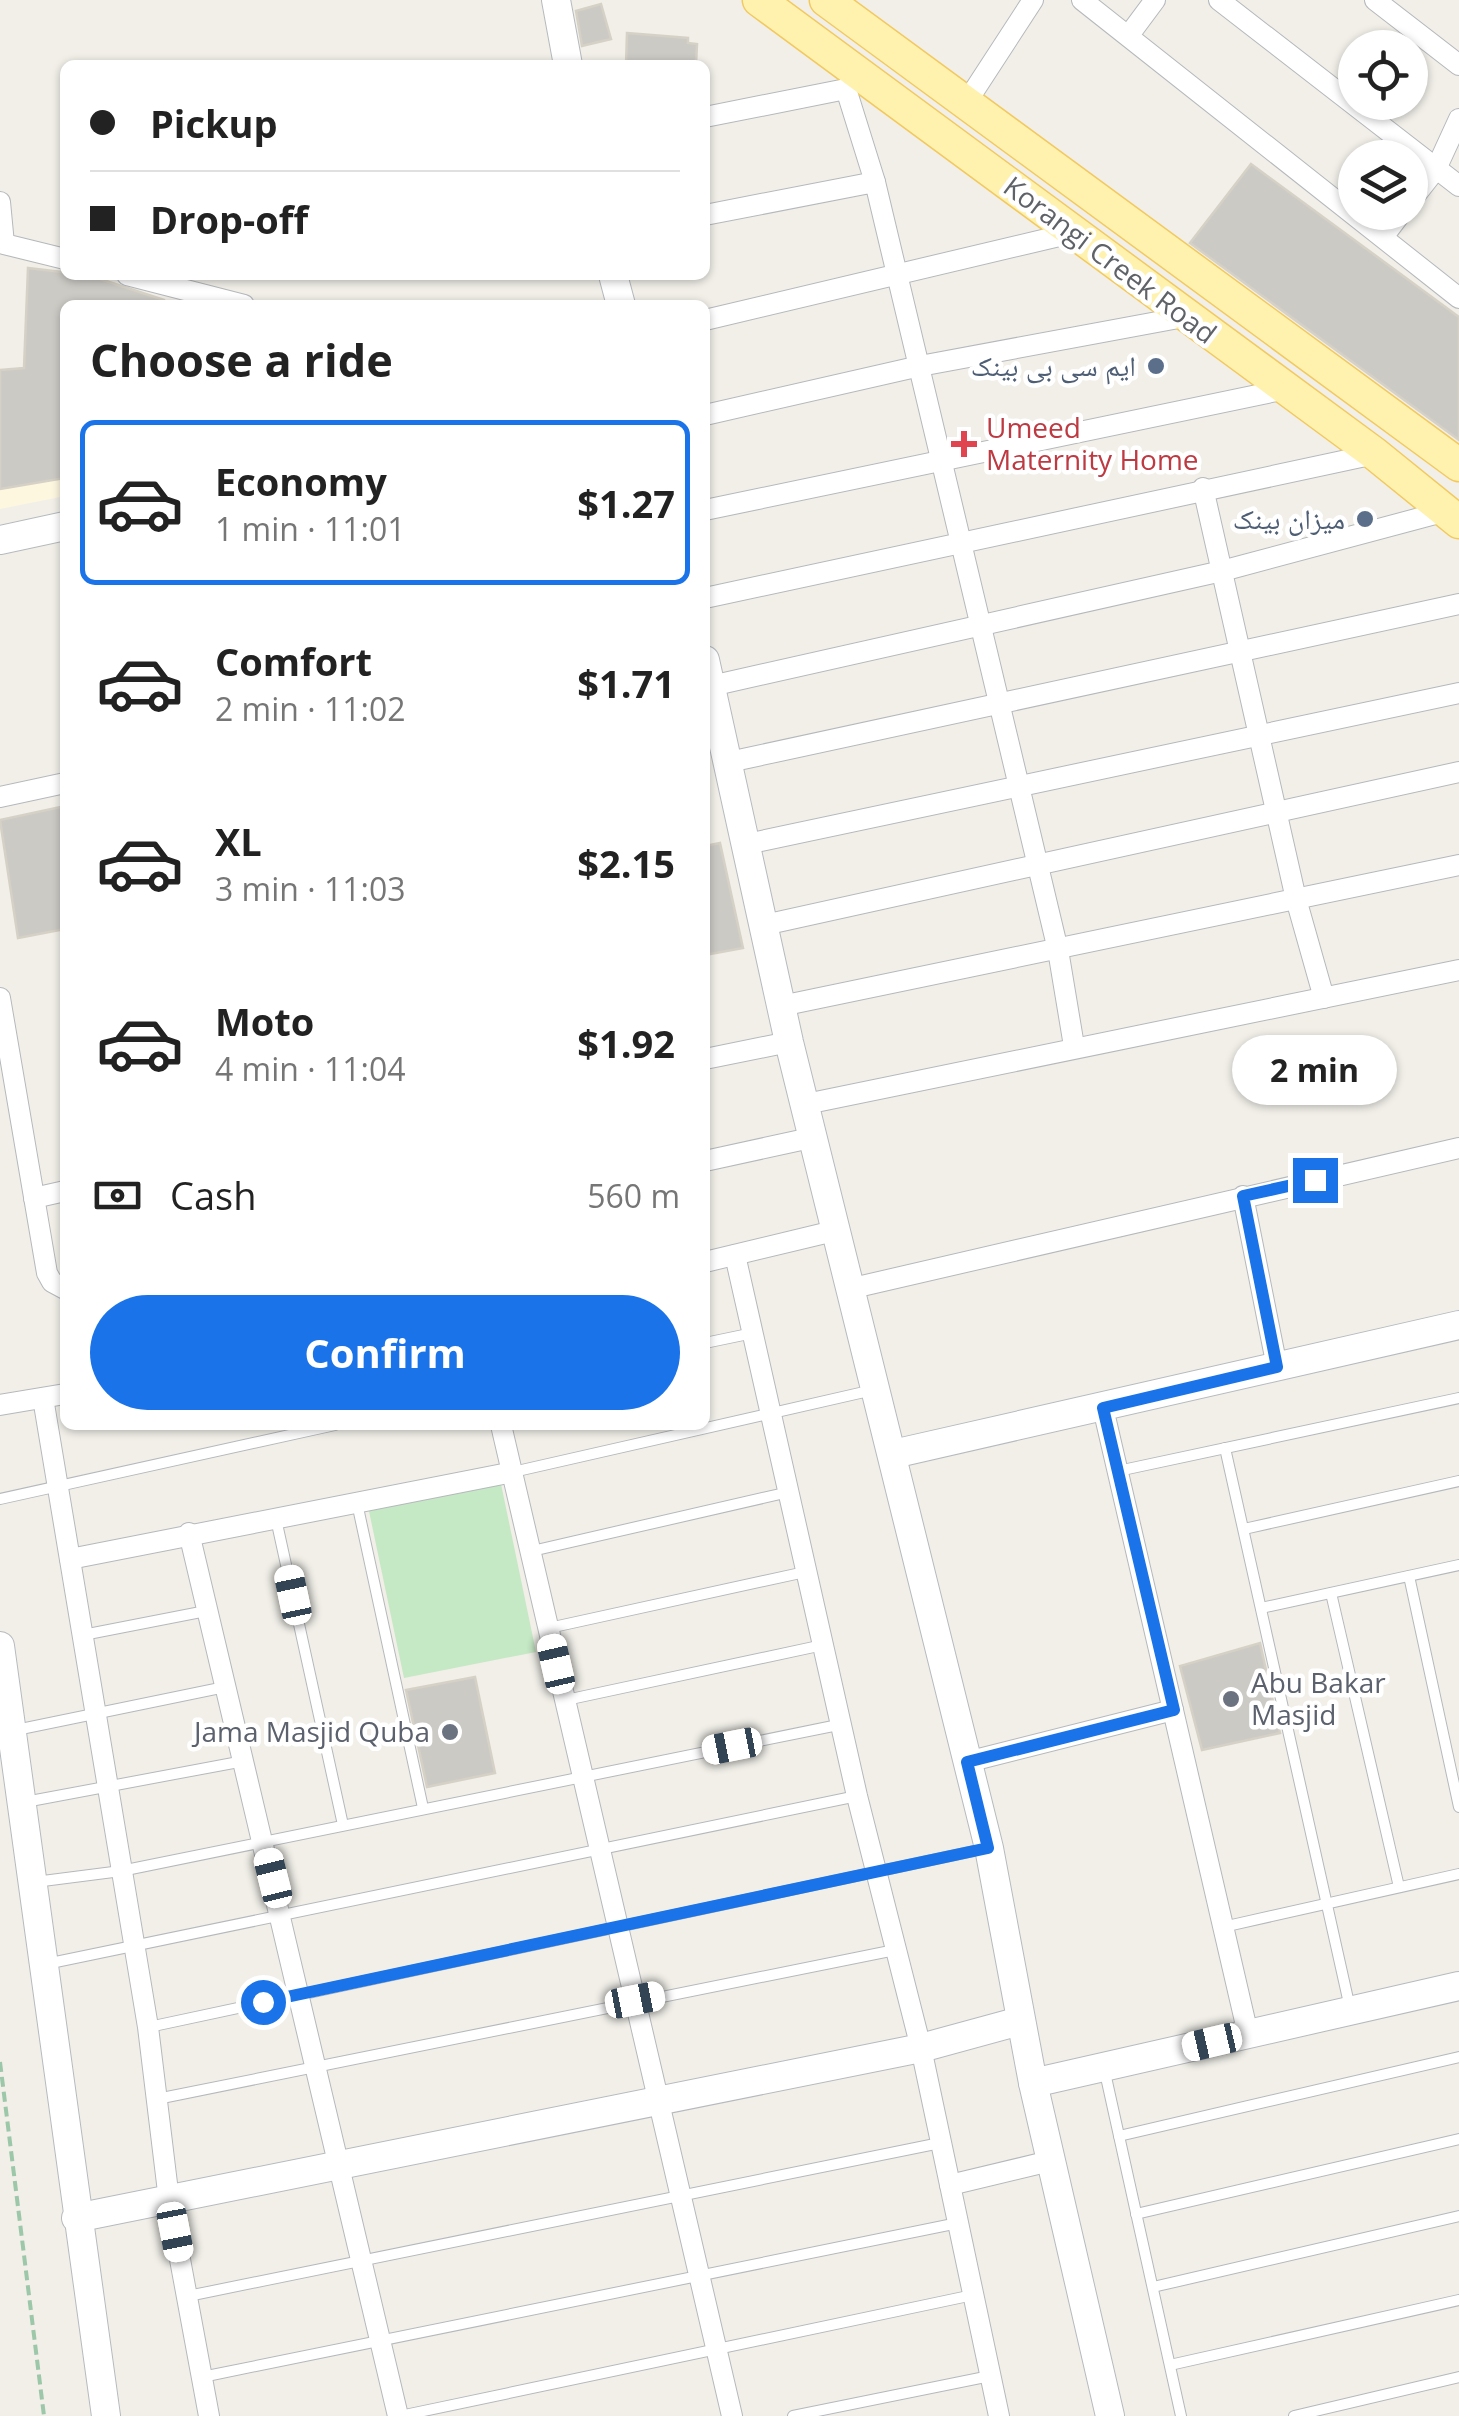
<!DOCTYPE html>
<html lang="en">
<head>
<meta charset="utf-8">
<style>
	:root { --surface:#fff; --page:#f6f6f6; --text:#222; --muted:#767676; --line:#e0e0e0; --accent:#1a73e8 }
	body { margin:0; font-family:"Open Sans","Noto Naskh Arabic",sans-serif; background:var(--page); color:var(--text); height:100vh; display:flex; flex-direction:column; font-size:38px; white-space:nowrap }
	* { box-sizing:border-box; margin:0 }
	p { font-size:32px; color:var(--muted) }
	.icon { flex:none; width:55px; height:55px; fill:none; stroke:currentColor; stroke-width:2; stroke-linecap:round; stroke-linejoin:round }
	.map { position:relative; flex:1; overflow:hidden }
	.side { position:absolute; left:60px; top:300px; width:650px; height:1130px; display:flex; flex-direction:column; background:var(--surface); border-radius:15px; box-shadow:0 2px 8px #0004 }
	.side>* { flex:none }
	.guide { position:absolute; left:60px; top:60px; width:650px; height:220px; border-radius:15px; box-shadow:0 2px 8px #0004; display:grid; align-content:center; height:220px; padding:0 30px; background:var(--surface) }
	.buttons { position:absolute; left:1338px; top:30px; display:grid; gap:20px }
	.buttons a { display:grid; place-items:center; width:90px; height:90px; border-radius:50%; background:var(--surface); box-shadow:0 2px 8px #0004; font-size:50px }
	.end { position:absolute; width:45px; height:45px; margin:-22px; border:12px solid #1a73e8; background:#fff; box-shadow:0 0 0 5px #fff }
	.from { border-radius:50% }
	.bubble { position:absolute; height:70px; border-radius:35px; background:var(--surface); box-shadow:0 2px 8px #0004; font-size:32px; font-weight:700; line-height:70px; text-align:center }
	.car { position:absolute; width:30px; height:60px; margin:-30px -15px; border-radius:12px; box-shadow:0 0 8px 2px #0007; background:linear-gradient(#fff 24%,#345 0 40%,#fff 0 76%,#345 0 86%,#fff 0) }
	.guide b { display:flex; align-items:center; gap:35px; height:95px; font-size:38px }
	.guide b+b { border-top:2px solid var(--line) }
	.guide i { width:25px; height:25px; background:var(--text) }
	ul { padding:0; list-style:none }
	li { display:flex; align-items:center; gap:30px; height:165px; margin:0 20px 15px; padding:0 10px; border:5px solid transparent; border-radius:15px }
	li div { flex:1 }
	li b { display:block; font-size:38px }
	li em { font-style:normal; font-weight:700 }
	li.active { border-color:var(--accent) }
	li>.icon { width:90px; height:90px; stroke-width:1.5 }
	h2 { padding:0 30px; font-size:45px; line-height:120px }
	.pay { display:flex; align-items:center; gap:25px; height:110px; padding:0 30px; font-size:38px }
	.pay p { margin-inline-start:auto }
	.cta { display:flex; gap:20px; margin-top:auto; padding:20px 30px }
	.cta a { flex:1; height:115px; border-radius:60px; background:var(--accent); color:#fff; font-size:40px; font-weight:700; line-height:115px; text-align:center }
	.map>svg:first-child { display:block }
</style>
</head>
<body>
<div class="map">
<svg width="1459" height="2416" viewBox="0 0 1459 2416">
	<rect width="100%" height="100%" fill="#f1efe8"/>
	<path fill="#fef7e0" d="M65 478V496L0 509V490Z"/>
	<path fill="#c5e8c5" d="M501 1484 536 1652 404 1678 369 1511Z"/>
	<g fill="#cccac5" stroke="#d6d1c6" stroke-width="2.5">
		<path d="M601 4 611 39 582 46 576 11Z"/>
		<path d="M627 33 688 38V43L697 44 696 65H626Z"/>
		<path d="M1251 164 1459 317V440L1190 243Z"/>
		<path d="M28 268 88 275 164 300V305H65V478L0 489V370L24 368Z"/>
		<path d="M65 806V929L18 938 0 820Z"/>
		<path d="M720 843 743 948 705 955V846Z"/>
		<path d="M1260 1643 1280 1733 1202 1750 1180 1666Z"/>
		<path d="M475 1677 495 1773 427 1787 406 1690Z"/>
	</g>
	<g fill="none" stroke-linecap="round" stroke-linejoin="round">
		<g stroke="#b5b8bc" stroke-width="12">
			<g id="lane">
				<path d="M705 1343 753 1333"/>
				<path d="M1225 1448 1350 2008"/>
				<path d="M1118 1471 1459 1398"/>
				<path d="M513 1472 873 1390"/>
				<path d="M0 1499 335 1425"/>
				<path d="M357 1503 423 1808"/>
				<path d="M276 1519 343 1825"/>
				<path d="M1244 1529 1459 1481"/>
				<path d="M532 1551 789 1492"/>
				<path d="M1409 1576 1459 1807"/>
				<path d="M1331 1593 1399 1887"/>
				<path d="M1261 1608 1459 1565"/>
				<path d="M549 1628 805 1572"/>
				<path d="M83 1635 206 1611"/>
				<path d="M566 1700 823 1645"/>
				<path d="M16 1730 225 1687"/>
				<path d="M25 1802 244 1761"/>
				<path d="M35 1882 121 1871 843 1724"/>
				<path d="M1223 1927 1459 1874"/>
				<path d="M46 1964 857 1796"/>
				<path d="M149 2027 988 1848"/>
				<path d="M1104 2068 1181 2416"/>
				<path d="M157 2099 895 1950"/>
				<path d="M1119 2136 1459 2057"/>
				<path d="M1136 2214 1459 2139"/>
				<path d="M1153 2287 1459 2216"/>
				<path d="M188 2296 940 2143"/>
				<path d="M1170 2365 1459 2300"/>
				<path d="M202 2377 958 2223"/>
				<path d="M400 2416 973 2295"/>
				<path d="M793 2416 990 2376"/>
				<path d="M1294 2416 1459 2377"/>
			</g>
		</g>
		<g stroke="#b5b8bc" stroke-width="22">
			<g id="street">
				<path d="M1082 0 1459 298"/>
				<path d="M1219 0 1459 186"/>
				<path d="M1375 0 1459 65"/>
				<path d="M1129 35 1155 0"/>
				<path d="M852 80 846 89 875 182"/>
				<path d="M966 103 1033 0"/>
				<path d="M705 117 846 89"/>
				<path d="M0 202 4 244 65 259"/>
				<path d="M1410 202 1436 169 1459 119"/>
				<path d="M705 215 875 182 1058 950 1074 1046"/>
				<path d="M1383 237 1402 212"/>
				<path d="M127 275 244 305"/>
				<path d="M705 320 1072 233"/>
				<path d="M705 415 920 366 1184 317"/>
				<path d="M1203 488 1296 899 1324 998"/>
				<path d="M705 510 1286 389"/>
				<path d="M705 598 1375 454"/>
				<path d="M711 686 1222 571 1446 511"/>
				<path d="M729 762 1459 604"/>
				<path d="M0 797 65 783"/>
				<path d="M747 844 1459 693"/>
				<path d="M764 925 1459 772"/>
				<path d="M0 998 47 1273 52 1282 65 1289"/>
				<path d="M781 1006 1459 865"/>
				<path d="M705 1059 789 1042"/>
				<path d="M806 1104 1459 970"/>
				<path d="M705 1161 815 1137"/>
				<path d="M1243 1196 1277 1367"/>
				<path d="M34 1198 65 1191"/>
				<path d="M735 1255 857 1796 921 2048 999 2416"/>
				<path d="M705 1262 838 1230"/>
				<path d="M853 1288 1459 1148"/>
				<path d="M43 1398 148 2027 169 2200 209 2416"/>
				<path d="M0 1405 65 1394"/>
				<path d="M1103 1408 1248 2034"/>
				<path d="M501 1425 732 2416"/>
				<path d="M189 1533 398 2416"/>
				<path d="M70 1559 513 1472"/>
				<path d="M967 1762 1173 1710"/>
				<path d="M950 2185 1050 2161"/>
			</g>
		</g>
		<g stroke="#b6babf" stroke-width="30">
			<g id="secondary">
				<path d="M556 0 568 65"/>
				<path d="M613 275 621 305"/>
				<path d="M0 540 65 526"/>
				<path d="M705 660 789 1042 989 1848 1033 2083 1110 2416"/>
				<path d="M893 1454 1459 1325"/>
				<path d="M0 1646 106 2416"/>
				<path d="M1033 2083 1459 1986"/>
				<path d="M76 2218 921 2048 1020 2021"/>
			</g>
		</g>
		<g stroke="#f2c960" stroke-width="35">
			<g id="primary">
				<path d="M759 0 1375 454 1459 522"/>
				<path d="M826 0 1459 465"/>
			</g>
		</g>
		<path stroke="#9cc7a9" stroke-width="4" stroke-dasharray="10 5" stroke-linecap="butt" d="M0 2062 44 2416"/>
		<use href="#lane" stroke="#fff" stroke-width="10"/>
		<use href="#street" stroke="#fff" stroke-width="20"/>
		<use href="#secondary" stroke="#fff" stroke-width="28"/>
		<use href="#primary" stroke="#fff2af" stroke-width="32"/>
	</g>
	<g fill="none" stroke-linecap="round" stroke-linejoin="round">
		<path stroke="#1a73e8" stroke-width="12" d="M263 2002 988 1848 967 1762 1174 1710 1103 1408 1277 1367 1243 1196 1315 1180"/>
	</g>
	<g fill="#5c6f8a" stroke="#fff" stroke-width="4">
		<circle cx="1156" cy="366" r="10"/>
		<circle cx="1365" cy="519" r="10"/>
	</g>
	<path fill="#e0444e" stroke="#fff" stroke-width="4" d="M959 429h10v10h10v10h-10v10h-10v-10h-10v-10h10z"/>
	<g fill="#6b7280" stroke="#fff" stroke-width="4">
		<circle cx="1231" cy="1699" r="10"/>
		<circle cx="450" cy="1732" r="10"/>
	</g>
	<g text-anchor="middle" stroke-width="9" stroke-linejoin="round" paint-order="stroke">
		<g font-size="28" fill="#5f6368" stroke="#fff">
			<text transform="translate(1110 260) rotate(37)" y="10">Korangi Creek Road</text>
		</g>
		<g font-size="28" fill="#4e5e75" stroke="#fff" text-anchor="end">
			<text x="1136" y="376">ایم سی بی بینک</text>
			<text x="1345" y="529">میزان بینک</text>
		</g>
		<g font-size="28" fill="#be3a42" stroke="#fff" text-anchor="start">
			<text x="986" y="438">Umeed<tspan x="986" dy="32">Maternity Home</tspan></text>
		</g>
		<g font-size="28" fill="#5b616d" stroke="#fff" text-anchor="start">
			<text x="1251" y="1693">Abu Bakar<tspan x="1251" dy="32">Masjid</tspan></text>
			<text x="430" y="1742" text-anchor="end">Jama Masjid Quba</text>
		</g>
	</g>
</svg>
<div class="buttons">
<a><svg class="icon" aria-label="locate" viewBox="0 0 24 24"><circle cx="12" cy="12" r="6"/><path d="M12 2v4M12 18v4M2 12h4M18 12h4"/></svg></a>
<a><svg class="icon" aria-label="layers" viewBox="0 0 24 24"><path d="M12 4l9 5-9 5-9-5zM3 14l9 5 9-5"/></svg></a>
</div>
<i class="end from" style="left:263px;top:2002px"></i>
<i class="end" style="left:1315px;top:1180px"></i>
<div class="bubble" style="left:1232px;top:1035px;width:165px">2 min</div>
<i class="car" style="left:293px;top:1595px;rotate:348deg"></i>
<i class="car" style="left:556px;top:1664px;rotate:347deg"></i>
<i class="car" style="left:732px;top:1746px;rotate:259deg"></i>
<i class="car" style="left:273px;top:1878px;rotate:346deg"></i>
<i class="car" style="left:635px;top:2000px;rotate:79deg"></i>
<i class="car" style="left:1212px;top:2042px;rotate:257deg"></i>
<i class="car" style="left:175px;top:2232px;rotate:169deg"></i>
<div class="guide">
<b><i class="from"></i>Pickup</b>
<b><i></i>Drop-off</b>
</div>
<section class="side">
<h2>Choose a ride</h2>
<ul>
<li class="active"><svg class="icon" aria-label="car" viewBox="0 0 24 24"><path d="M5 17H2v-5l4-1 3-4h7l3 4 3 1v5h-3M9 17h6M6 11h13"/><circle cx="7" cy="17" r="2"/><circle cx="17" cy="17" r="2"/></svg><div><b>Economy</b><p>1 min · 11:01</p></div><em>$1.27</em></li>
<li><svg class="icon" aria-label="car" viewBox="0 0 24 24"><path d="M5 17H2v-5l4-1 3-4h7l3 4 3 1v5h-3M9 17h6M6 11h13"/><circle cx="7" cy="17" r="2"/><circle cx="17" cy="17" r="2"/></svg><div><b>Comfort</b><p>2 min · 11:02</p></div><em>$1.71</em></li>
<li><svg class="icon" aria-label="car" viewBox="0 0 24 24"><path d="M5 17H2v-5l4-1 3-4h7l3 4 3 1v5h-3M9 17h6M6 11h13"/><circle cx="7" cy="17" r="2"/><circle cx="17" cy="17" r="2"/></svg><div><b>XL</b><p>3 min · 11:03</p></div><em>$2.15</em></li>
<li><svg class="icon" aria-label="car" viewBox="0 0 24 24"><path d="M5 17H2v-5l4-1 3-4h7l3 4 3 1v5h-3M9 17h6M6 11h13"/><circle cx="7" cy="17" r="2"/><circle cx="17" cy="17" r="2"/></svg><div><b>Moto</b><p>4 min · 11:04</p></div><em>$1.92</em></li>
</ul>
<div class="pay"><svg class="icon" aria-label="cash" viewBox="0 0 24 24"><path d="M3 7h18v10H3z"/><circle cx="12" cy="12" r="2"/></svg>Cash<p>560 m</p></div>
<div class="cta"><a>Confirm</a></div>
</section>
</div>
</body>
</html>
